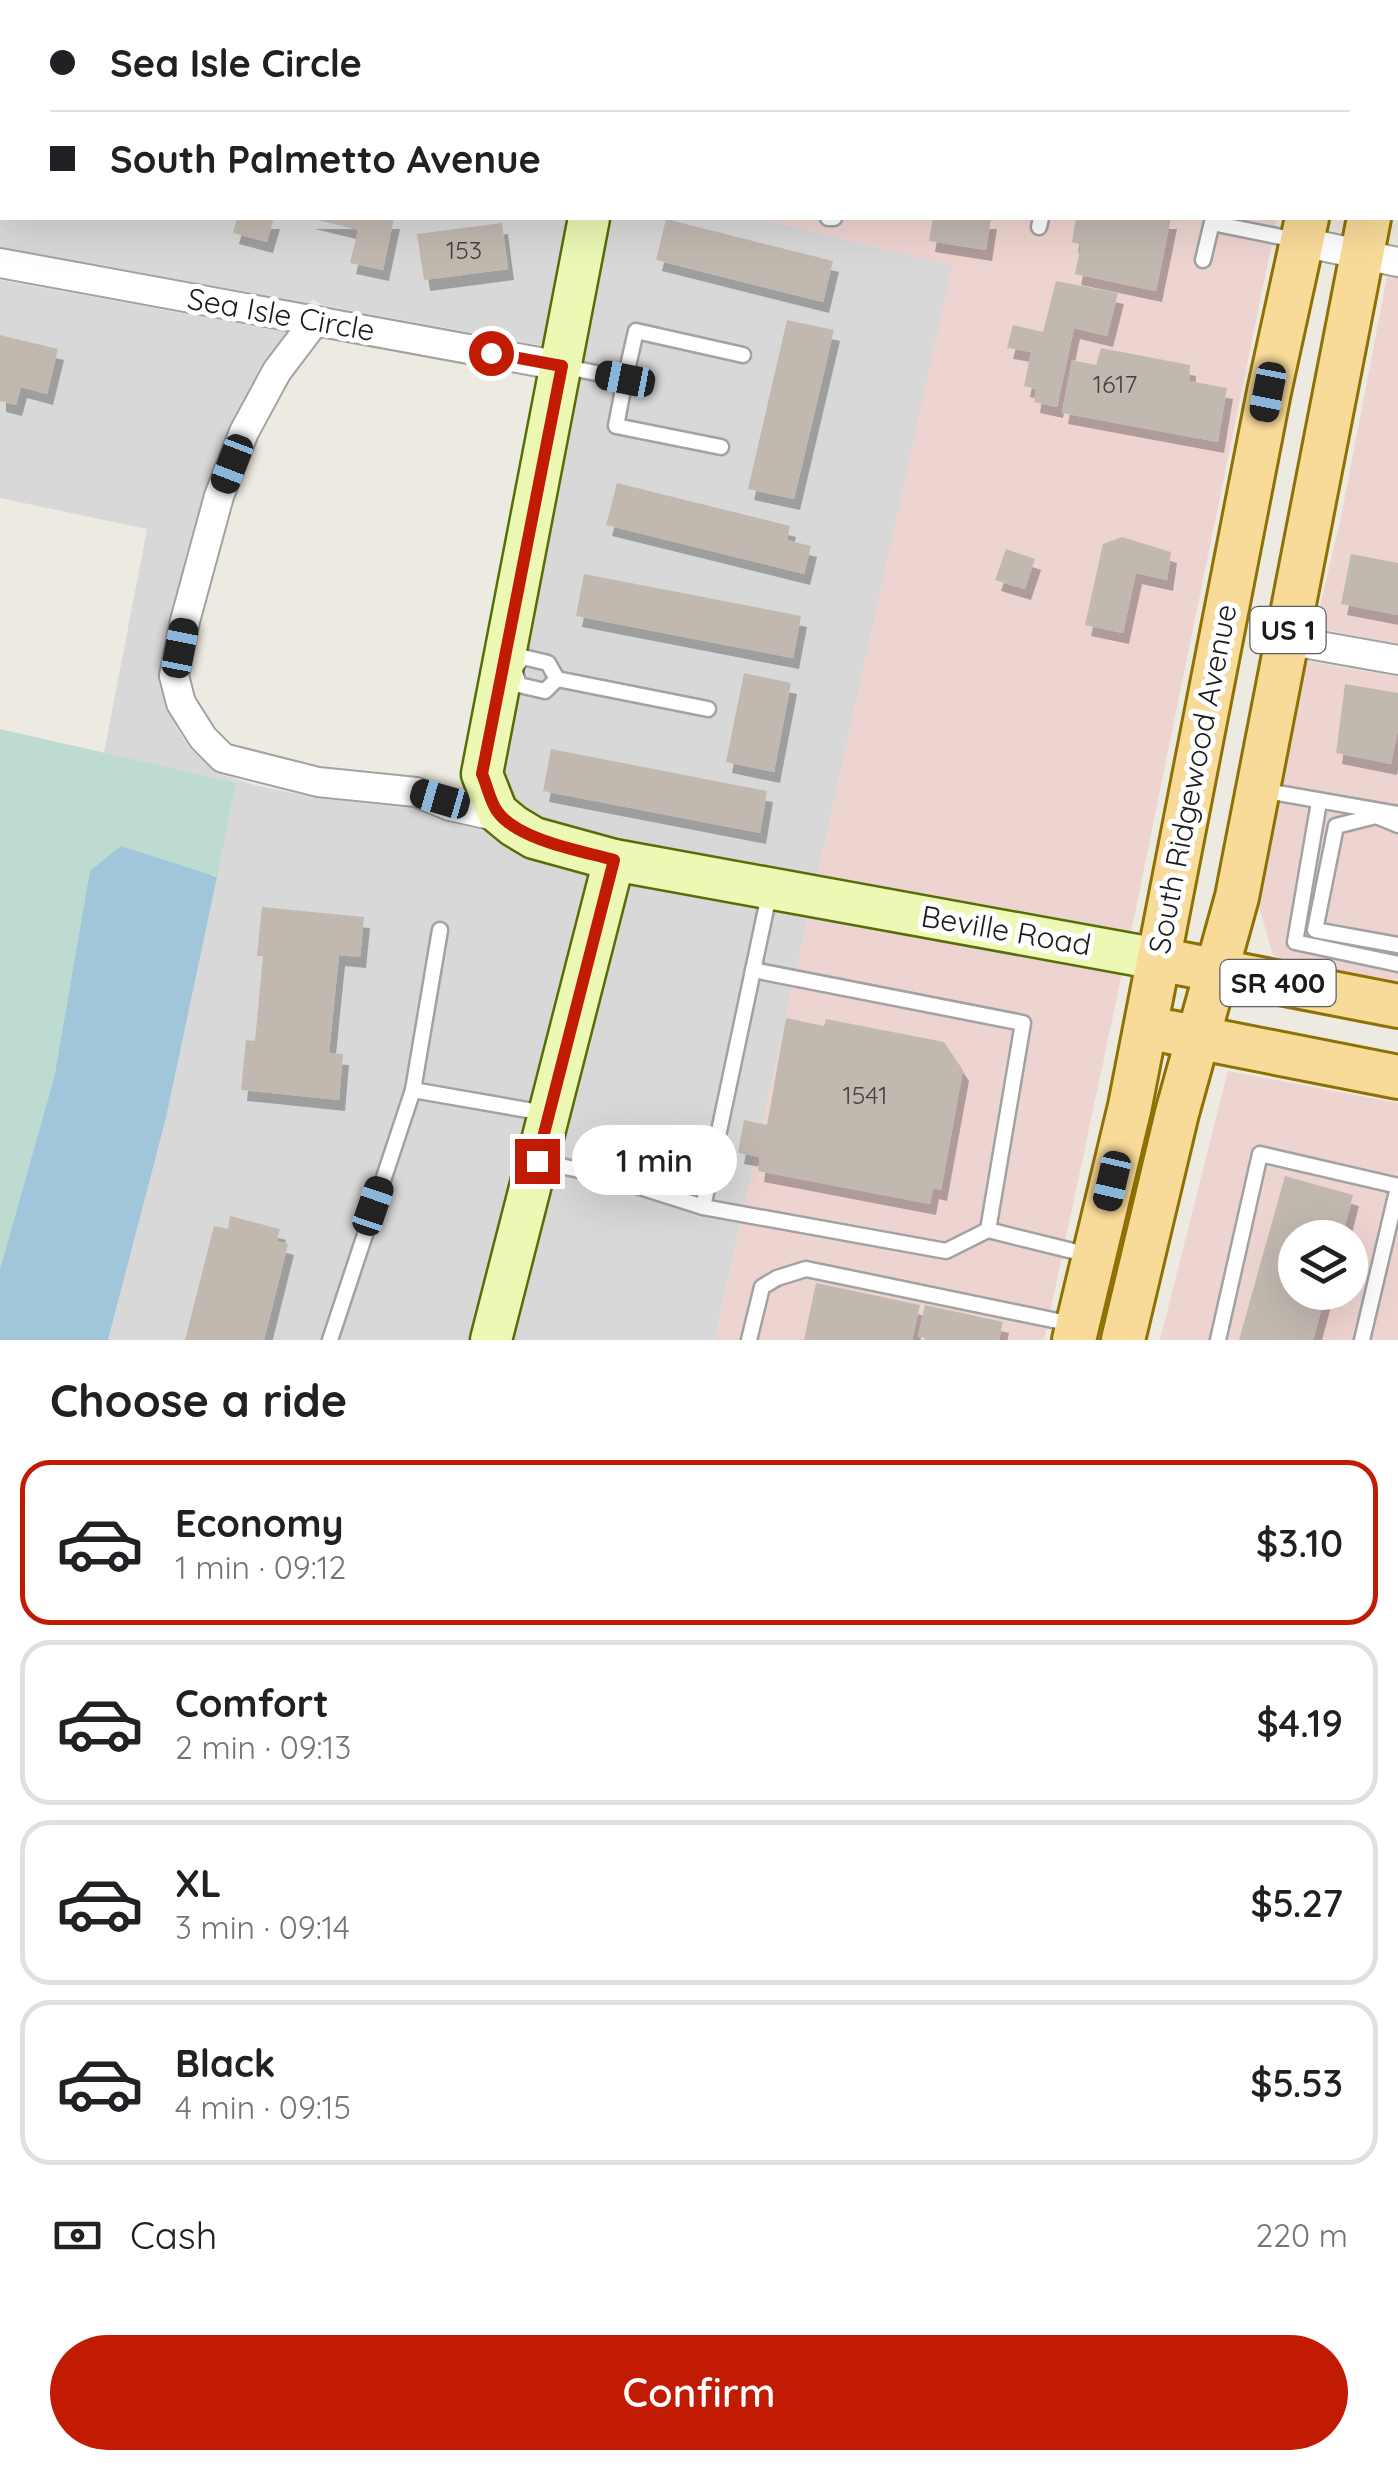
<!DOCTYPE html>
<html lang="en">
<head>
<meta charset="utf-8">
<style>
	:root { --surface:#fff; --page:#f6f6f6; --text:#202124; --muted:#757577; --line:#e0e0e0; --accent:#c21b04 }
	body { margin:0; font-family:Quicksand,sans-serif; background:var(--page); color:var(--text); height:100vh; display:flex; flex-direction:column; font-size:38px; white-space:nowrap }
	* { box-sizing:border-box; margin:0 }
	p { font-size:32px; color:var(--muted) }
	.icon { flex:none; width:55px; height:55px; fill:none; stroke:currentColor; stroke-width:2; stroke-linecap:round; stroke-linejoin:round }
	.map { position:relative; height:1340px; overflow:hidden }
	.sheet { display:flex; flex-direction:column; background:var(--surface); flex:1 }
	.sheet>* { flex:none }
	.hud { position:absolute; left:0px; top:0px; width:1400px; height:220px; box-shadow:0 10px 40px #0002; display:grid; align-content:center; height:220px; padding:0 50px; background:var(--surface) }
	.buttons { position:absolute; left:1278px; top:1220px; display:grid; gap:20px }
	.buttons a { display:grid; place-items:center; width:90px; height:90px; border-radius:50%; background:var(--surface); box-shadow:0 10px 40px #0002; font-size:50px }
	.end { position:absolute; width:45px; height:45px; margin:-22px; border:12px solid #c21b04; background:#fff; box-shadow:0 0 0 5px #fff }
	.from { border-radius:50% }
	.bubble { position:absolute; height:70px; border-radius:35px; background:var(--surface); box-shadow:0 10px 40px #0002; font-size:32px; font-weight:600; line-height:70px; text-align:center }
	.car { position:absolute; width:30px; height:60px; margin:-30px -15px; border-radius:12px; box-shadow:0 0 8px 2px #0007; background:linear-gradient(#222 24%,#8ab4d8 0 40%,#222 0 76%,#8ab4d8 0 86%,#222 0) }
	.hud b { display:flex; align-items:center; gap:35px; height:95px; font-size:38px }
	.hud b+b { border-top:2px solid var(--line) }
	.hud i { width:25px; height:25px; background:var(--text) }
	ul { padding:0; list-style:none }
	li { display:flex; align-items:center; gap:30px; height:165px; margin:0 20px 15px; padding:0 30px; border:5px solid var(--line); border-radius:30px }
	li div { flex:1 }
	li b { display:block; font-size:38px }
	li em { font-style:normal; font-weight:600 }
	li.on { border-color:var(--accent) }
	li>.icon { width:90px; height:90px; stroke-width:1.5 }
	h2 { padding:0 50px; font-size:45px; line-height:120px }
	.pay { display:flex; align-items:center; gap:25px; height:110px; padding:0 50px; font-size:38px }
	.pay p { margin-inline-start:auto }
	.action { display:flex; gap:20px; margin-top:auto; padding:20px 50px }
	.action a { flex:1; height:115px; border-radius:60px; background:var(--accent); color:#fff; font-size:40px; font-weight:600; line-height:115px; text-align:center }
	.map>svg:first-child { display:block }
</style>
</head>
<body>
<div class="map">
<svg width="1398" height="1340" viewBox="0 0 1398 1340">
	<defs>
		<filter id="shadow"><feDropShadow dx="6" dy="11" stdDeviation="0" flood-color="#0004"/></filter>
	</defs>
	<rect width="100%" height="100%" fill="#edeae1"/>
	<g fill="#d9d8d8">
		<path d="M323 0H614L613 2Z"/>
		<path d="M1031 0H1321V2Z"/>
		<path d="M0 43 2 218H574L550 347 322 305 313 299 309 303 0 247Z"/>
		<path d="M605 218H759L953 266 817 880 619 844 542 823 523 811 524 806 510 801 498 771Z"/>
		<path d="M0 280 287 332 265 363 231 425 205 491 170 618 159 682 166 709 189 748 217 773 251 784 315 798 412 808 445 821 496 833 595 872 475 1340H108L166 1118 236 784 104 753 147 529 0 498Z"/>
		<path d="M625 879 809 913 715 1340H507Z"/>
	</g>
	<g fill="#eed4d0" fill-rule="evenodd">
		<path d="M645 0H1031L1044 2H644Z"/>
		<path d="M759 218H1277L1130 937 817 880 952 266Z"/>
		<path d="M1387 277 1398 278V644L1315 628 1341 517Z"/>
		<path d="M1307 661 1398 677V989L1295 969 1273 955 1259 907 1270 824Z"/>
		<path d="M809 913 1123 969 1044 1340H715Z"/>
		<path d="M1228 1071 1398 1103V1340H1160ZM1295 1238H1350V1292H1295Z"/>
	</g>
	<path fill="#bedbd1" d="M0 729 236 783 217 877 213 874 55 1074 0 1269Z"/>
	<g fill="#a1c6da">
		<path d="M0 0H259L271 2H2V29Z"/>
		<path d="M121 846 217 877 166 1118 108 1340H0V1269L55 1074 90 871Z"/>
	</g>
	<g fill="#c1b9b0" filter="url(#shadow)">
		<path d="M237 218H274L267 242 233 233Z"/>
		<path d="M309 218H394L383 270 350 263 358 230Z"/>
		<path d="M933 218H991L986 250 929 241Z"/>
		<path d="M1076 218H1171L1156 291 1075 274 1081 245 1072 242Z"/>
		<path d="M666 219 833 261 823 302 656 260Z"/>
		<path d="M502 223 508 269 424 280 417 234Z"/>
		<path d="M1056 281 1118 293 1107 336 1074 328 1057 407 1034 402 1036 389 1024 386 1031 352 1007 348 1013 325 1043 332Z"/>
		<path d="M787 320 834 330 794 499 748 489Z"/>
		<path d="M0 335 58 349 47 394 21 387 16 405 0 401Z"/>
		<path d="M1101 348 1190 365 1189 381 1227 388 1218 442 1062 413 1072 360 1096 365Z"/>
		<path d="M617 483 790 526 787 540 811 546 804 574 606 525Z"/>
		<path d="M1122 537 1171 552 1167 580 1136 573 1123 633 1085 625 1103 544Z"/>
		<path d="M1006 549 1035 559 1025 589 995 580Z"/>
		<path d="M1351 554 1398 563V615L1341 604Z"/>
		<path d="M584 574 801 616 793 658 576 616Z"/>
		<path d="M744 673 791 683 774 772 726 762Z"/>
		<path d="M1345 684 1398 693V729L1391 764 1336 753Z"/>
		<path d="M551 749 767 791 760 833 543 791Z"/>
		<path d="M262 907 364 917 360 957 339 955 329 1053 343 1054 339 1100 241 1090 246 1040 255 1041 263 956H257Z"/>
		<path d="M786 1018 824 1026 826 1019 944 1042 963 1070 941 1190 933 1188 930 1204 758 1171 760 1157 738 1153 744 1120 767 1125Z"/>
		<path d="M1285 1176 1353 1195 1342 1238H1295V1292H1326L1313 1340H1239Z"/>
		<path d="M230 1216 280 1229 277 1241 288 1244 264 1340H185L214 1226 228 1229Z"/>
		<path d="M816 1283 920 1305 912 1340H804Z"/>
		<path d="M925 1305 1003 1322 999 1340H929L918 1336Z"/>
	</g>
	<g fill="none" stroke-linecap="round" stroke-linejoin="round">
		<g stroke="#a2a2a2" stroke-width="19">
			<g id="lane">
				<path d="M924 0 926 2"/>
				<path d="M1313 0 1326 2"/>
				<path d="M716 2V0"/>
				<path d="M828 218H834"/>
				<path d="M1212 223 1296 240"/>
				<path d="M1039 227 1041 218"/>
				<path d="M1203 260 1213 218"/>
				<path d="M562 366 625 379 616 426 721 447"/>
				<path d="M625 379 636 331 743 355"/>
				<path d="M523 657 548 663 557 679 545 691 519 685 514 669Z"/>
				<path d="M557 679 708 709"/>
				<path d="M1261 790 1398 814"/>
				<path d="M1319 802 1295 942 1398 964"/>
				<path d="M1398 825 1376 816 1336 826 1315 930 1398 945"/>
				<path d="M753 970 1023 1023 988 1230"/>
				<path d="M413 1090 545 1113"/>
				<path d="M538 1161 602 1175 703 1207 946 1251 988 1230 1089 1255"/>
				<path d="M703 1207 770 890"/>
				<path d="M330 1340 413 1090 440 930"/>
				<path d="M749 1340 762 1287 777 1278 806 1269 1072 1324"/>
				<path d="M1218 1340 1260 1154 1398 1186"/>
				<path d="M1362 1340 1398 1187"/>
			</g>
		</g>
		<g stroke="#a2a2a2" stroke-width="32">
			<g id="street">
				<path d="M1302 242 1398 262"/>
				<path d="M0 263 561 366"/>
				<path d="M315 321 277 371 244 432 219 496 185 621 174 676 181 703 203 738 223 758 318 782 416 792 450 806 504 818"/>
				<path d="M1286 640 1398 660"/>
			</g>
		</g>
		<g stroke="#566e07" stroke-width="45">
			<g id="secondary">
				<path d="M629 2 630 0"/>
				<path d="M589 218 482 774 497 812 514 826 534 838 614 860 1158 959"/>
				<path d="M491 1340 614 860"/>
			</g>
		</g>
		<g stroke="#8f7103" stroke-width="48">
			<g id="primary">
				<path d="M1351 2V0"/>
				<path d="M1398 69V66"/>
				<path d="M1158 959 1398 1006"/>
				<path d="M1170 1032 1398 1077"/>
				<path d="M1074 1340 1130 1106 1269 392 1307 218"/>
				<path d="M1123 1340 1177 1113 1237 897 1369 218"/>
			</g>
		</g>
		<use href="#lane" stroke="#fff" stroke-width="14"/>
		<use href="#street" stroke="#fff" stroke-width="28"/>
		<use href="#secondary" stroke="#ecf8b4" stroke-width="40"/>
		<use href="#primary" stroke="#f9db99" stroke-width="42"/>
	</g>
	<g fill="none" stroke-linecap="round" stroke-linejoin="round">
		<path stroke="#c21b04" stroke-width="12" d="M491 353 562 366 482 774C487 785 490 801 497 811 517 840 582 851 614 860L537 1161"/>
	</g>
	<g text-anchor="middle" stroke-width="10" stroke-linejoin="round" paint-order="stroke">
		<g font-size="25" fill="#444240">
			<text x="464" y="259">153</text>
			<text x="1115" y="393">1617</text>
			<text x="865" y="1104">1541</text>
		</g>
		<g fill="#fff" stroke="#5f5f5f" stroke-width="2.5">
			<rect x="1250.5" y="607" width="75" height="46" rx="8"/>
			<rect x="1220.5" y="960" width="115" height="46" rx="8"/>
		</g>
		<g font-size="28" font-weight="bold" fill="#1b1b1b">
			<text x="1288" y="640">US 1</text>
			<text x="1278" y="993">SR 400</text>
		</g>
		<g font-size="30" fill="#1b1b1b" stroke="#fff">
			<text transform="translate(281 315) rotate(10)" y="10">Sea Isle Circle</text>
			<text transform="translate(1193 779) rotate(-79)" y="10">South Ridgewood Avenue</text>
			<text transform="translate(1006 931) rotate(10)" y="10">Beville Road</text>
		</g>
	</g>
</svg>
<div class="buttons">
<a><svg class="icon" aria-label="layers" viewBox="0 0 24 24"><path d="M12 4l9 5-9 5-9-5zM3 14l9 5 9-5"/></svg></a>
</div>
<i class="end from" style="left:491px;top:353px"></i>
<i class="end" style="left:537px;top:1161px"></i>
<div class="bubble" style="left:572px;top:1125px;width:165px">1 min</div>
<i class="car" style="left:625px;top:379px;rotate:281deg"></i>
<i class="car" style="left:1268px;top:392px;rotate:191deg"></i>
<i class="car" style="left:232px;top:464px;rotate:201deg"></i>
<i class="car" style="left:180px;top:648px;rotate:11deg"></i>
<i class="car" style="left:440px;top:799px;rotate:286deg"></i>
<i class="car" style="left:1112px;top:1181px;rotate:193deg"></i>
<i class="car" style="left:373px;top:1206px;rotate:19deg"></i>
<div class="hud">
<b><i class="from"></i>Sea Isle Circle</b>
<b><i></i>South Palmetto Avenue</b>
</div>
</div>
<section class="sheet">
<h2>Choose a ride</h2>
<ul>
<li class="on"><svg class="icon" aria-label="car" viewBox="0 0 24 24"><path d="M5 17H2v-5l4-1 3-4h7l3 4 3 1v5h-3M9 17h6M6 11h13"/><circle cx="7" cy="17" r="2"/><circle cx="17" cy="17" r="2"/></svg><div><b>Economy</b><p>1 min · 09:12</p></div><em>$3.10</em></li>
<li><svg class="icon" aria-label="car" viewBox="0 0 24 24"><path d="M5 17H2v-5l4-1 3-4h7l3 4 3 1v5h-3M9 17h6M6 11h13"/><circle cx="7" cy="17" r="2"/><circle cx="17" cy="17" r="2"/></svg><div><b>Comfort</b><p>2 min · 09:13</p></div><em>$4.19</em></li>
<li><svg class="icon" aria-label="car" viewBox="0 0 24 24"><path d="M5 17H2v-5l4-1 3-4h7l3 4 3 1v5h-3M9 17h6M6 11h13"/><circle cx="7" cy="17" r="2"/><circle cx="17" cy="17" r="2"/></svg><div><b>XL</b><p>3 min · 09:14</p></div><em>$5.27</em></li>
<li><svg class="icon" aria-label="car" viewBox="0 0 24 24"><path d="M5 17H2v-5l4-1 3-4h7l3 4 3 1v5h-3M9 17h6M6 11h13"/><circle cx="7" cy="17" r="2"/><circle cx="17" cy="17" r="2"/></svg><div><b>Black</b><p>4 min · 09:15</p></div><em>$5.53</em></li>
</ul>
<div class="pay"><svg class="icon" aria-label="cash" viewBox="0 0 24 24"><path d="M3 7h18v10H3z"/><circle cx="12" cy="12" r="2"/></svg>Cash<p>220 m</p></div>
<div class="action"><a>Confirm</a></div>
</section>
</body>
</html>
